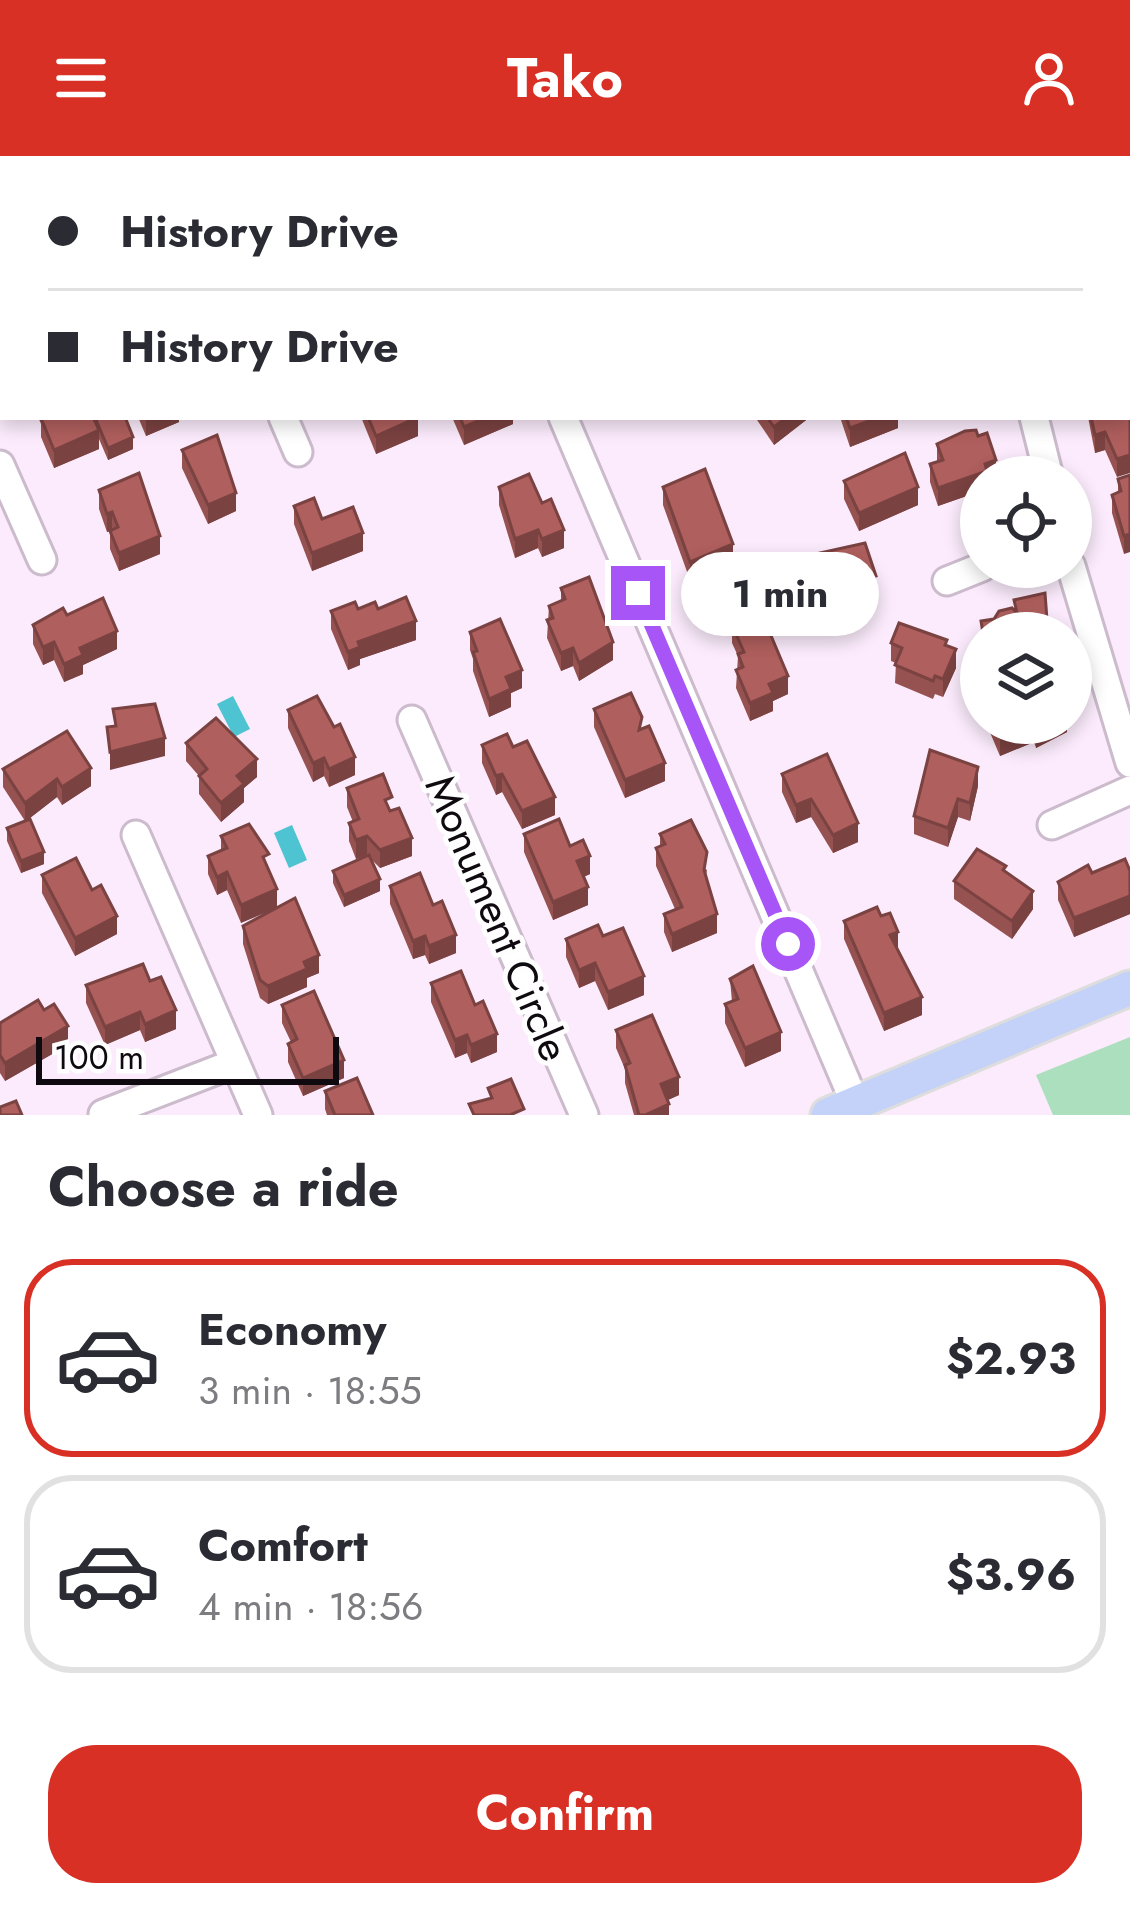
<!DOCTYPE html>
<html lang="en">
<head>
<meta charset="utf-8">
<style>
	:root { --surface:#fff; --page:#f2f2f3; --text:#2b2b33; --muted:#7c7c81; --line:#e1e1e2; --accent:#d93025 }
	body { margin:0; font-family:Jost,sans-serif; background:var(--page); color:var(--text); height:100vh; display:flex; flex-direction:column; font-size:45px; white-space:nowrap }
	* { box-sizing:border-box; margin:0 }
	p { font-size:39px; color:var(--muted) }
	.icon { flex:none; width:66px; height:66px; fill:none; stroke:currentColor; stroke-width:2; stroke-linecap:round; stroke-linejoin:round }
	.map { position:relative; height:959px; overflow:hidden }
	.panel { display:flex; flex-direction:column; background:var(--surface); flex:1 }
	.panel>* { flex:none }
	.top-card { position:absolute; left:0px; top:0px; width:1131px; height:264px; box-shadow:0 6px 18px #0003; display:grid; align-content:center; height:264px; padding:0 48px; background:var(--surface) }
	.tools { position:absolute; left:960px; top:300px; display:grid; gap:24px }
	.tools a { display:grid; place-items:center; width:132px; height:132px; border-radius:50%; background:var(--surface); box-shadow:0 6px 18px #0003; font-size:60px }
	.scale { position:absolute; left:36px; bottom:30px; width:303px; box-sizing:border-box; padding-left:12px; border:6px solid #0f0a0f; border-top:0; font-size:33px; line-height:42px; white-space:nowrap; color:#0f0a0f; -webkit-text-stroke:9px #fefefe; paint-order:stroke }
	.end { position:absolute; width:54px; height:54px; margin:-27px; border:15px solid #a855f7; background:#fff; box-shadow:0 0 0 6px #fff }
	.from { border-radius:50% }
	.bubble { position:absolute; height:84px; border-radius:42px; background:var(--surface); box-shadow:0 6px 18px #0003; font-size:39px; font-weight:700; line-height:84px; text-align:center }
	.top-card b { display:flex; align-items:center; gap:42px; height:114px; font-size:45px }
	.top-card b+b { border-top:3px solid var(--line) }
	.top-card i { width:30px; height:30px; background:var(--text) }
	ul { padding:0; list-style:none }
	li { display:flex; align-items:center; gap:36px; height:198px; margin:0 24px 18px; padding:0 24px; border:6px solid var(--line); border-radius:48px }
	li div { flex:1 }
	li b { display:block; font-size:45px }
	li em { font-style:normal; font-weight:700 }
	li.active { border-color:var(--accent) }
	li>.icon { width:108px; height:108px; stroke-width:1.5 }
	h2 { padding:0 48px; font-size:54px; line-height:144px }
	.button { display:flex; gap:24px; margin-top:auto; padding:24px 48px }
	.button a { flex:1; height:138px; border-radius:48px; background:var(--accent); color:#fff; font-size:48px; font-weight:700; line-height:138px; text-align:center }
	header { display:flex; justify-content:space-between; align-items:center; height:156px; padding:0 48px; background:var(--accent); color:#fff; font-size:54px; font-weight:700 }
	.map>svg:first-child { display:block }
</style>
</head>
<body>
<header><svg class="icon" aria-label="menu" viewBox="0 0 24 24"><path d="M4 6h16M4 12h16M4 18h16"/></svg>Tako<svg class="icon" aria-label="person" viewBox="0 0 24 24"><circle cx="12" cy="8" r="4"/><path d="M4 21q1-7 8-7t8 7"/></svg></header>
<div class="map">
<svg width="1130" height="959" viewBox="0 0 1130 959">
	<rect width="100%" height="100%" fill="#fbebfc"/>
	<path fill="#acdfbd" d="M1130 881V959H1053L1036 919Z"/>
	<g fill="#4ec3d1">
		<path d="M233 540 250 573 234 581 217 548Z"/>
		<path d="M292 669 307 704 289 712 274 677Z"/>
	</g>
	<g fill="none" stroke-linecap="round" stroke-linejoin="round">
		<g stroke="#4ec3d1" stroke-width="21">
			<path d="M1103 0 1104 3"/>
			<path d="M1128 84 1130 91"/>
		</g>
		<g stroke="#cbbbcc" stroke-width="33">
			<g id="minor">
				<path d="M966 0V3"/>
				<path d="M439 3 446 0"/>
				<path d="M0 190 3 189"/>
				<path d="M283 261 298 296"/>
				<path d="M563 261 855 947"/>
				<path d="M1034 261 1049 321"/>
				<path d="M0 309 42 404"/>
				<path d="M1071 410 1130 607"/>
				<path d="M947 425 982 411"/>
				<path d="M412 564 584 959"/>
				<path d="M1052 669 1130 634"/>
				<path d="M136 679 258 959"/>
				<path d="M103 958 235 907"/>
			</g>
		</g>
		<g stroke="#ddd" stroke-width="39">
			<path id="major" d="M828 959 1130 832"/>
		</g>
		<g stroke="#b0a3b0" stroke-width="3" stroke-dasharray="6 6" stroke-linecap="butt">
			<path d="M1123 0 1124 3"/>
			<path d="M1128 17 1130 24"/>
		</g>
		<use href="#minor" stroke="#fff" stroke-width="27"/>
		<use href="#major" stroke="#c4d1f9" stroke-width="33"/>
	</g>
	<g fill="#965250">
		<path d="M38 261H93L96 267 133 293 108 304 99 283V293L54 312 41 281V268Z"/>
		<path d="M138 261H179V266L146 280Z"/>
		<path d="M361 261H418V280L376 298Z"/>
		<path d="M452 261H513V268L464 289Z"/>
		<path d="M755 261H810L774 289Z"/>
		<path d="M840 261H900L898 262V272L850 291Z"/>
		<path d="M1088 261H1128L1117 321 1105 294 1095 297Z"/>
		<path d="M937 288 996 321H981V335L938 350 930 326V308L937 306Z"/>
		<path d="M182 294 236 355 208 368 182 312Z"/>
		<path d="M1130 319 1124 398 1112 357V339L1118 337V323Z"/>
		<path d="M844 325 918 349 859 375 844 343Z"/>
		<path d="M499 331 564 392 542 401 538 392 515 402 499 349Z"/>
		<path d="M663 331 733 406 690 424 663 349Z"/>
		<path d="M99 334 160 398 119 415 110 393V375L107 376 99 353Z"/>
		<path d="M294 350 363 395 312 415 294 368Z"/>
		<path d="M815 398 876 439 863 442 862 465 831 472 815 416Z"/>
		<path d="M561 432 613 504 579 525 573 510 561 515 547 482 549 450 561 445Z"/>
		<path d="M378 453 416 484 360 503V509L348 514 331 473V455Z"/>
		<path d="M67 459 117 493 83 509V518L64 526 54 504 43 509 33 488V469Z"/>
		<path d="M732 469 788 538 773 545V555L750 565 736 532 738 500 732 487Z"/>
		<path d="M470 476 522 532 511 537V551L489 561 473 515V503L470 494Z"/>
		<path d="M891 487 947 490 956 512 943 541 935 538 933 543 895 527 896 507 891 505Z"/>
		<path d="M594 553 642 573 665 625 625 642 594 571Z"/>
		<path d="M288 554 355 619 329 631 324 620 313 626 288 572Z"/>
		<path d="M986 567H1067V576L1036 592 1034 586 1000 600Z"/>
		<path d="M186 587 257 621 244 632V646L221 666 199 638V620L186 605Z"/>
		<path d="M482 589 513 591 555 659 522 673 502 636 496 639 482 607Z"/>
		<path d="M3 613 91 630 62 649 57 641 27 664 44 708 21 717 7 685V672L25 665 3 631Z"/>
		<path d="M782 618 858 686 833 697 811 661 796 667 782 636Z"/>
		<path d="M978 630 970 665 958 661 948 691 914 678V660Z"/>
		<path d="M347 632 392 654 412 700 380 712 371 703 380 735 344 751 333 727V715L368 700 356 703 349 685V667L353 666 347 651Z"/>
		<path d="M524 678 590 718 583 721 588 749 553 764 524 696Z"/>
		<path d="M660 678 707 714 706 720 717 777 672 796 664 776V758L675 753 656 710V692L660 690Z"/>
		<path d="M221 680 269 714 241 767 227 734 217 739 208 718V700L221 695Z"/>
		<path d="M1130 715V758L1074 781 1058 744V726L1092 717Z"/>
		<path d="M1006 717 1033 753 1012 783 954 743V725Z"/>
		<path d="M42 719 92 734 117 778 75 800 42 737Z"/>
		<path d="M390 730 456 797 429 808 425 799 413 803 390 748Z"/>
		<path d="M844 765 898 794 922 859 884 875 844 783Z"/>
		<path d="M243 770 319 817 307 822V831L268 848 260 842 243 788Z"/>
		<path d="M603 780 644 839 608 854 595 825 579 832 566 801V783Z"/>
		<path d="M730 823 781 895 745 911 725 867V848L732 846Z"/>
		<path d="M150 825 176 873 145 886 140 874 105 889 86 847V829Z"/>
		<path d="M431 827 475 849 497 896 471 907 467 897 455 902 431 846Z"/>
		<path d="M282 849 344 922 303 940 288 906V888L291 886 282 867Z"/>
		<path d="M0 867 68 889 5 925 0 917Z"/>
		<path d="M616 874 679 939 668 944 669 959H634L625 927V913L616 892Z"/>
		<path d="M325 935 373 959H327L325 953Z"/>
	</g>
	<g fill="#7a4241">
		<path d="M795 0H836L829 3H788Z"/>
		<path d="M148 261H179V266L146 280V262Z"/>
		<path d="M418 261V280L376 298V280Z"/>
		<path d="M487 261H513V268L464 289V271Z"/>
		<path d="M787 261H810L774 289V271Z"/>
		<path d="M880 261H900L898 262V272L850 291V272Z"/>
		<path d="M99 274V293L54 312V294Z"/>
		<path d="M1105 276V294L1095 297V279Z"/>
		<path d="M133 281V293L108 304V292Z"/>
		<path d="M1130 299V317L1117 321V303Z"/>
		<path d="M996 304V321H981V335L938 350V332Z"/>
		<path d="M918 331V349L859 375V357Z"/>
		<path d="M236 337V355L208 368V349Z"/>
		<path d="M112 356V374L107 376V358Z"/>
		<path d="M538 374V392L515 402V383Z"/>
		<path d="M564 374V392L542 401V383Z"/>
		<path d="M363 377V395L312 415V397Z"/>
		<path d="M1130 378V396L1124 398V380Z"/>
		<path d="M160 380V398L119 415V397Z"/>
		<path d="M733 388V406L690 424V406Z"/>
		<path d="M876 420V439L863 442 862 465 831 472V454L863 423Z"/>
		<path d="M416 465V484L360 503V509L348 514V496L358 486Z"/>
		<path d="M117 475V493L83 509V518L64 526V508L80 492Z"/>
		<path d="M54 486V504L43 509V491Z"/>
		<path d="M613 486V504L579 525V507Z"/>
		<path d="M573 492V510L561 515V497Z"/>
		<path d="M956 493V512L943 541V523Z"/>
		<path d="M522 514V532L511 537V551L489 561V543L506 521Z"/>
		<path d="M788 520V538L773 545V555L750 565V547L769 528Z"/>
		<path d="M1034 567V586L1000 600V581Z"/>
		<path d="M1049 567H1067V576L1036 592V574Z"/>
		<path d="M165 582V600L110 614V596Z"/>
		<path d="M355 601V619L329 631V613Z"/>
		<path d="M324 602V620L313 626V607Z"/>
		<path d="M257 603V621L244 632V646L221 666V647L237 620Z"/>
		<path d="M665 607V625L625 642V624Z"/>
		<path d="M978 611V630L970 665V647Z"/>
		<path d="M91 612V630L62 649V631Z"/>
		<path d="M502 618V636L496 639V620Z"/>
		<path d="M57 623V641L25 666V647Z"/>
		<path d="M555 641V659L522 673V655Z"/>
		<path d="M811 643V661L796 667V649Z"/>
		<path d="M958 643V661L948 691V672Z"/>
		<path d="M858 667V686L833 697V679Z"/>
		<path d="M367 680V698L356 703V684Z"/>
		<path d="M412 682V700L380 712V694Z"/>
		<path d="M44 696V708L21 717V705Z"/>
		<path d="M590 700V718L577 724V705Z"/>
		<path d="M227 716V734L217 739V721Z"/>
		<path d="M380 723V735L344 751V739Z"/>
		<path d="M588 731V749L553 764V746Z"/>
		<path d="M277 733V752L241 767V749Z"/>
		<path d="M1033 735V753L1012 783V765Z"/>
		<path d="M1130 740V758L1074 781V762Z"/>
		<path d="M717 758V777L672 796V778Z"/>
		<path d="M117 760V778L75 800V782Z"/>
		<path d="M898 776V794L890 779Z"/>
		<path d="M456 779V797L429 808V790Z"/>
		<path d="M425 780V799L413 803V785Z"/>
		<path d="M319 799V817L307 822V831L268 848V830L304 806Z"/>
		<path d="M595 807V825L579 832V814Z"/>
		<path d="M644 820V839L608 854V836Z"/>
		<path d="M922 841V859L884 875V857Z"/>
		<path d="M176 854V873L145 886V868Z"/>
		<path d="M140 856V874L105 889V871Z"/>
		<path d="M68 870V889L5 925V907Z"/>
		<path d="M781 876V895L745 911V892Z"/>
		<path d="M497 878V896L471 907V889Z"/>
		<path d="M467 879V897L455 902V884Z"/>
		<path d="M344 904V922L303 940V922Z"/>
		<path d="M679 921V939L661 947V928Z"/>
		<path d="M669 948V959H645Z"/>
	</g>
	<g fill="#af5f5d" stroke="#7a4241" stroke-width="3">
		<path d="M105 0H149L151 3H107Z"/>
		<path d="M189 0H242L235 3H190Z"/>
		<path d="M245 0H267V1L262 3H246Z"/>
		<path d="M683 0H736L743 3H687Z"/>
		<path d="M890 0H903L904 3H884Z"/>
		<path d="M1015 0H1041L1042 3H1016Z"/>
		<path d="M0 52 3 58V93L0 94Z"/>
		<path d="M1130 229V299L1117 303 1105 276 1095 279 1091 261H1128V230Z"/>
		<path d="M45 261H93L99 274 54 294 41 262Z"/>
		<path d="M102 261H125L133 281 108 292 96 264Z"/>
		<path d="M368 261H418L376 280Z"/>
		<path d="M460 261H487L464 271Z"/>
		<path d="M767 261H787L774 271Z"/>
		<path d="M846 261H880L850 272Z"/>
		<path d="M976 274 978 280 987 277 996 304 985 308 987 315 938 332 930 308 943 304 937 288 965 275Z"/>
		<path d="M217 279 236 337 208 349 182 294Z"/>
		<path d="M905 297 918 331 859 357 844 325Z"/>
		<path d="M705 313 733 388 690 406 663 331Z"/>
		<path d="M139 317 160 380 119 397 110 375 118 371 112 356 107 358 99 334Z"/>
		<path d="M529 318 542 347 551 343 564 374 542 383 538 374 515 383 499 331Z"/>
		<path d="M1130 319V378L1124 380 1112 339 1121 335 1118 323Z"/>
		<path d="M314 342 322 363 353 351 363 377 312 397 294 350Z"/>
		<path d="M865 387 876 420 863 423 862 447 831 454 815 398Z"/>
		<path d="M589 421 613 486 579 507 573 492 561 497 547 464 553 462 549 450 565 443 561 432Z"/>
		<path d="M1045 437 1048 477H983L981 465 994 463 999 455 1012 452 1017 457 1014 444Z"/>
		<path d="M406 441 416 465 358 486 360 491 348 496 331 455 355 446 358 453 375 446 378 453Z"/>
		<path d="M103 442 117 475 80 492 83 499 64 508 54 486 43 491 33 469 63 452 67 459Z"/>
		<path d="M761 456 788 520 769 528 773 537 750 547 736 514 743 511 738 498 744 496 732 469Z"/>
		<path d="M500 463 522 514 506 521 511 533 489 543 473 496 477 495 470 476Z"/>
		<path d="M899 467 947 484 945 489 956 493 943 523 935 520 933 525 895 509 902 492 891 487Z"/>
		<path d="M631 537 642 561 639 574 649 570 665 607 625 624 594 553Z"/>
		<path d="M317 540 334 571 340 568 355 601 329 613 324 602 313 607 288 554Z"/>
		<path d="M155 548 165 582 110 596 107 571 116 570 113 553Z"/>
		<path d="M216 562 257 603 237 620 244 628 221 647 199 620 207 613 186 587Z"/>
		<path d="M994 567H1049L1036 574 1034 567 1000 581Z"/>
		<path d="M67 575 91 612 62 631 57 623 25 647 3 613Z"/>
		<path d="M507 578 513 591 527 585 555 641 522 655 502 618 496 620 482 589Z"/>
		<path d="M930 594 978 611 970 647 958 643 948 672 914 660Z"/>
		<path d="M827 598 858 667 833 679 811 643 796 649 782 618Z"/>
		<path d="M383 618 392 641 385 644 390 655 399 652 412 682 380 694 367 680 356 684 349 667 359 663 347 632Z"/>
		<path d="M30 663 44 696 21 705 7 672Z"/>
		<path d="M559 663 570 690 583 684 590 700 577 705 588 731 553 746 524 678Z"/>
		<path d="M691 664 707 696 704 714 717 758 672 778 664 758 682 751 656 692 665 688 660 678Z"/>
		<path d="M249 668 269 698 263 701 277 733 241 749 227 716 217 721 208 700 227 692 221 680Z"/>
		<path d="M977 693 1006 710 1003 714 1033 735 1012 765 954 725Z"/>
		<path d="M369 699 380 723 344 739 333 715Z"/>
		<path d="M76 702 92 734 101 729 117 760 75 782 42 719Z"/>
		<path d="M1125 703 1130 715V740L1074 762 1058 726 1088 709 1092 717Z"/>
		<path d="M420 717 433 749 442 745 456 779 429 790 425 780 413 785 390 730Z"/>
		<path d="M295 742 319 799 304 806 307 813 268 830 260 824 243 770Z"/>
		<path d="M877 751 881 760 890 757 898 776 890 779 922 841 884 857 844 765Z"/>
		<path d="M598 769 603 780 623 772 644 820 608 836 595 807 579 814 566 783Z"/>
		<path d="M143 808 150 825 161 821 176 854 145 868 140 856 105 871 86 829Z"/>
		<path d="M753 810 781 876 745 892 725 848 738 843 730 823Z"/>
		<path d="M461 815 475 849 483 845 497 878 471 889 467 879 455 884 431 827Z"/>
		<path d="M314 835 344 904 303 922 288 888 297 883 282 849Z"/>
		<path d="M38 844 44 854 54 848 68 870 5 907 0 899V867Z"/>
		<path d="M652 859 679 921 661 928 669 948 645 959H639L625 909 630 907 616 874Z"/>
		<path d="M357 922 373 959H335L325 935Z"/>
		<path d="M511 923 524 953 510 959H474L469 948 492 942 488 932Z"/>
		<path d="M16 945 22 959H0V951Z"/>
	</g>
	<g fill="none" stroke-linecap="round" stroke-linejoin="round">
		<path stroke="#a855f7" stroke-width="15" d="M638 437 788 788"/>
	</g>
	<g text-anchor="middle" stroke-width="10" stroke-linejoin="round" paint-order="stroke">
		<g font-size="42" fill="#0f0a0f" stroke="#fefefe">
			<text transform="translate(498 762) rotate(67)" y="15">Monument Circle</text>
		</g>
	</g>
</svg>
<div class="tools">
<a><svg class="icon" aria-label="locate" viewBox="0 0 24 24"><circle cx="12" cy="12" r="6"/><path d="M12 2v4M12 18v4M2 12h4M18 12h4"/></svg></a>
<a><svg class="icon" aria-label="layers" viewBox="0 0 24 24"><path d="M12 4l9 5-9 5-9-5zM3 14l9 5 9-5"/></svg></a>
</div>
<div class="scale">100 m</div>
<i class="end from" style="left:788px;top:788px"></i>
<i class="end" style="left:638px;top:437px"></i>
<div class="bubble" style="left:681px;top:396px;width:198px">1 min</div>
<div class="top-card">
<b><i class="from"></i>History Drive</b>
<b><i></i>History Drive</b>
</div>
</div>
<section class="panel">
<h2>Choose a ride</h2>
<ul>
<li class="active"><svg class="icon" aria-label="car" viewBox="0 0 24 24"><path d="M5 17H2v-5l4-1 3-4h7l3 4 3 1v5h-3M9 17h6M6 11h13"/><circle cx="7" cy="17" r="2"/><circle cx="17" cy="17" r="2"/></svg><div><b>Economy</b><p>3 min · 18:55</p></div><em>$2.93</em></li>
<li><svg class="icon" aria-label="car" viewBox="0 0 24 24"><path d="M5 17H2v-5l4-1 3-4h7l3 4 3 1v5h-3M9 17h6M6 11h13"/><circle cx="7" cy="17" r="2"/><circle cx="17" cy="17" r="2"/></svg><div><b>Comfort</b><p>4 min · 18:56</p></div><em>$3.96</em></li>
</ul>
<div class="button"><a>Confirm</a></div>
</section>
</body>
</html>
